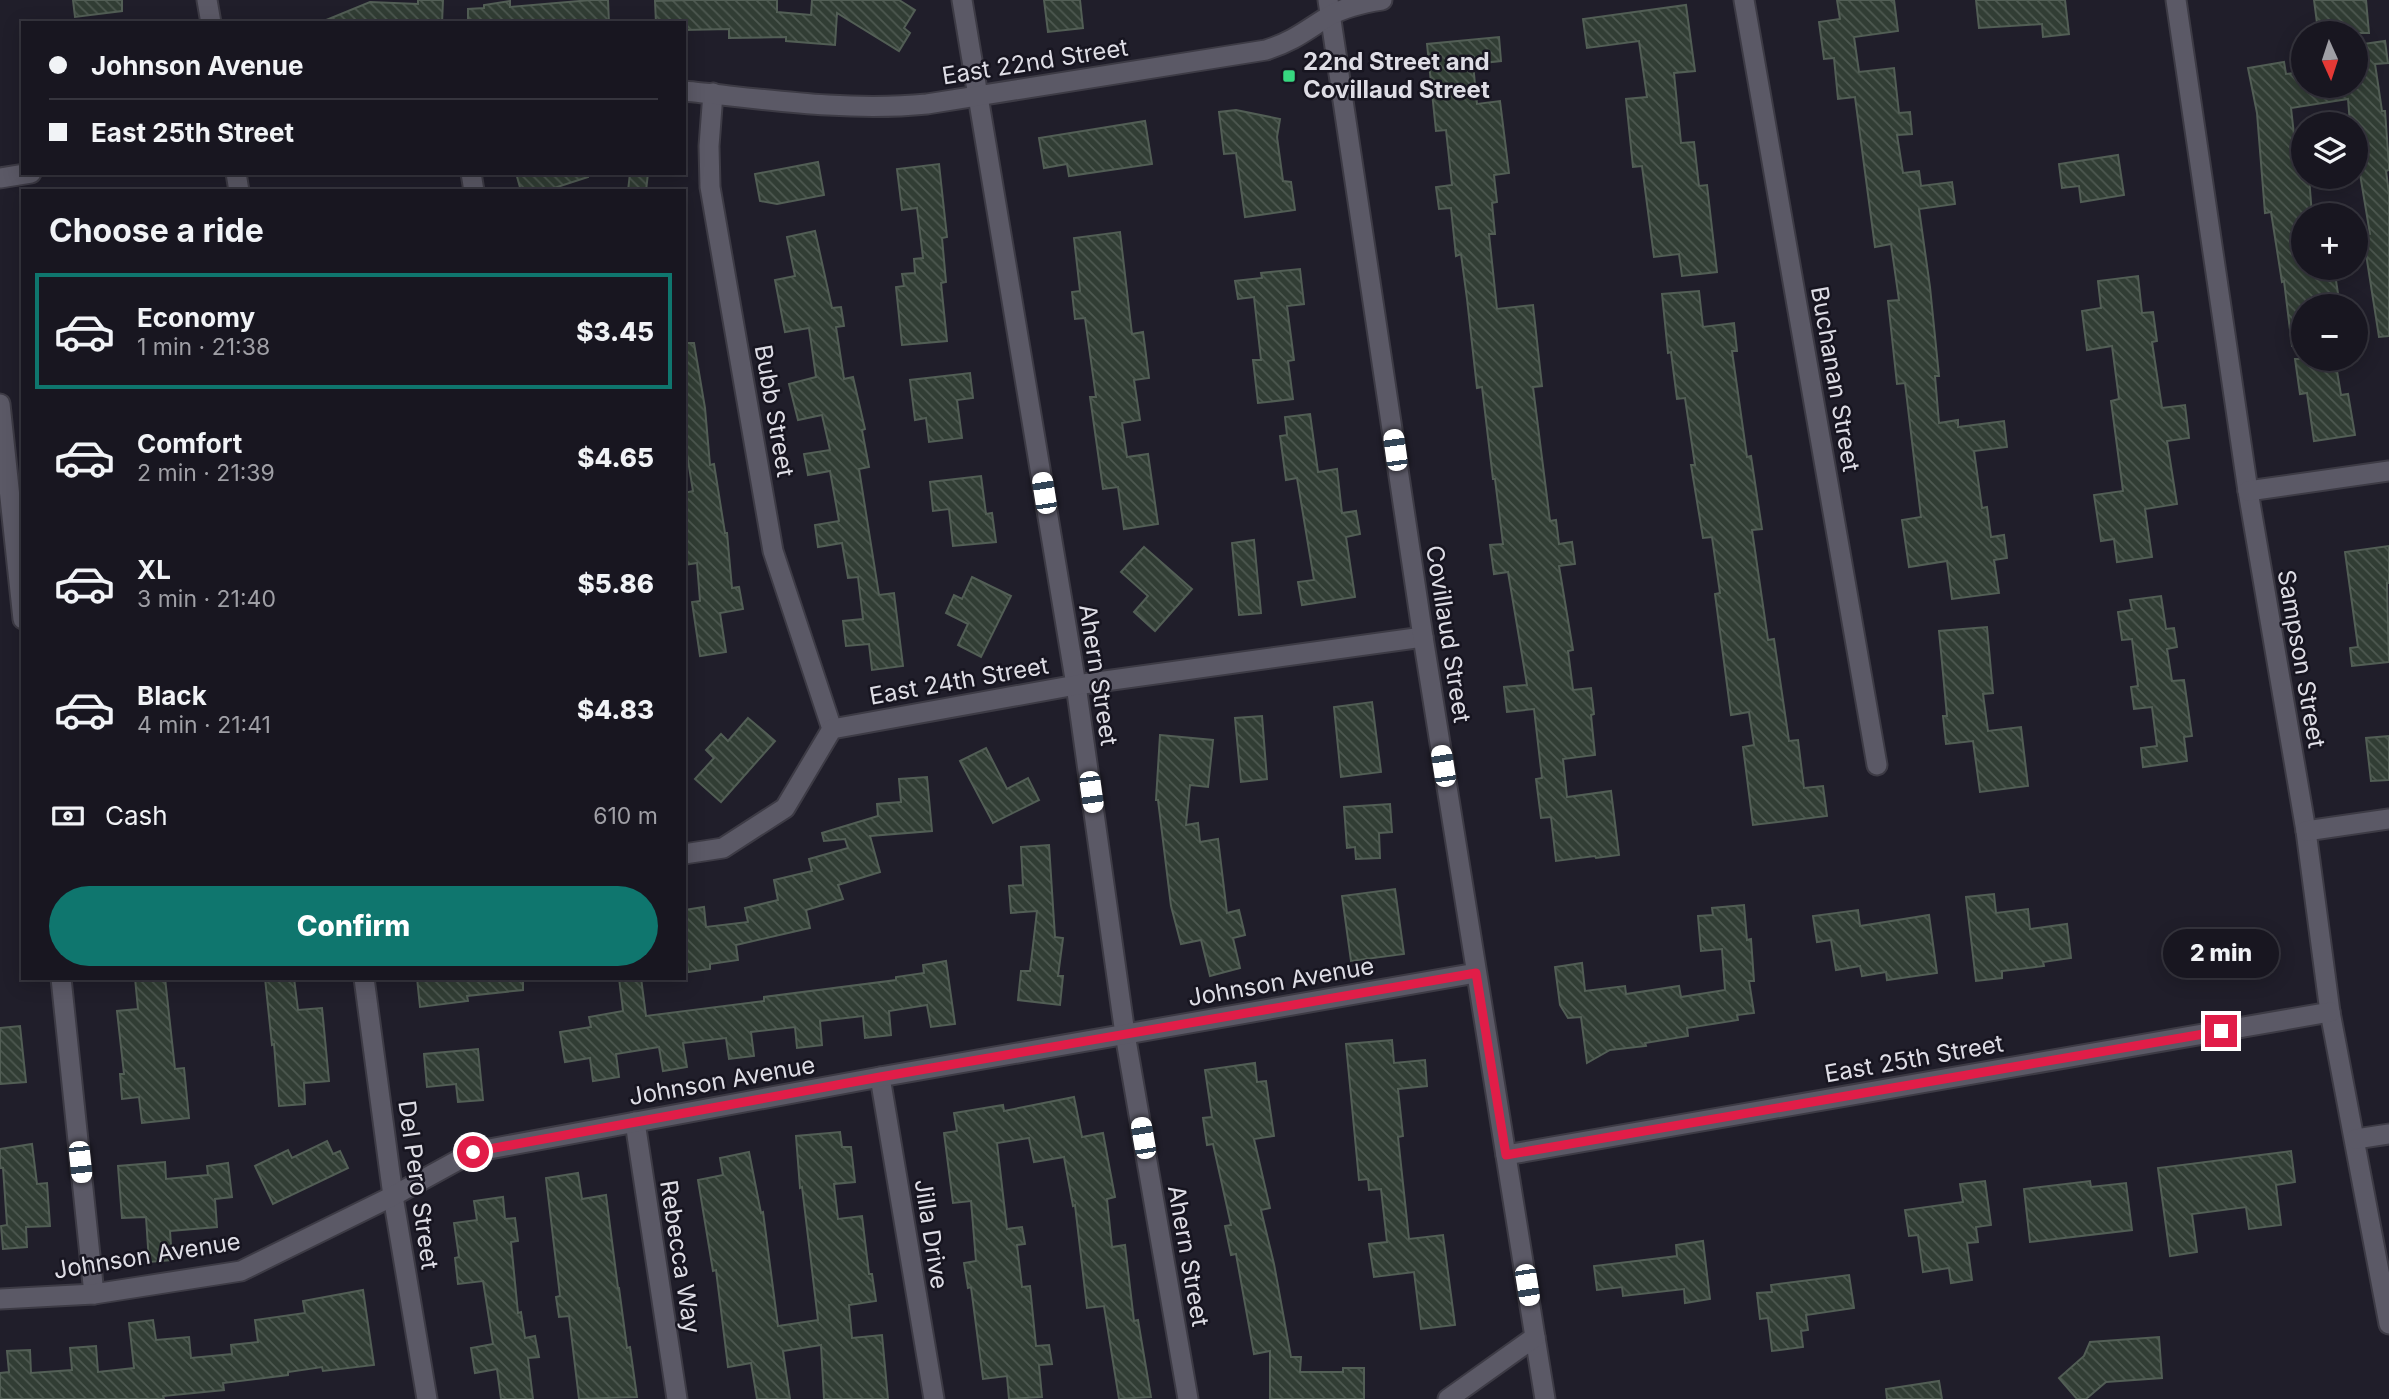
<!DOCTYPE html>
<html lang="en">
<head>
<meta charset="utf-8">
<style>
	:root { --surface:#181620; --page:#25232d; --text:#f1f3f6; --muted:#9f9fa5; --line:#36353e; --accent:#0f766e }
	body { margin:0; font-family:Inter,sans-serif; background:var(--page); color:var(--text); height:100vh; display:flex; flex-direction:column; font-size:26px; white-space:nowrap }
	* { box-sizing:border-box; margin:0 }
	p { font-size:23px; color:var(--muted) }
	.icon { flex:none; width:38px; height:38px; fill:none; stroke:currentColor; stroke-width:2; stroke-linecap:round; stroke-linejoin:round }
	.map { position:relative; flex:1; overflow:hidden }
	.side { position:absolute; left:21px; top:189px; width:665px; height:791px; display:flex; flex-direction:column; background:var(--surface); border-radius:0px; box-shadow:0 4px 18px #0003,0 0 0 2px var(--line) }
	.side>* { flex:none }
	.top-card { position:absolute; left:21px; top:21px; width:665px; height:154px; border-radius:0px; box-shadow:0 4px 18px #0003,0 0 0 2px var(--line); display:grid; align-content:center; height:154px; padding:0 28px; background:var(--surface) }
	.needle { width:46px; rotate:177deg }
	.fabs { position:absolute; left:2291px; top:21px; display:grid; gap:14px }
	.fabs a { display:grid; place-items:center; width:77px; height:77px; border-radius:50%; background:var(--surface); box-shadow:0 4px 18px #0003,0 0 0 2px var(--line); font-size:35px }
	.end { position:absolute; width:32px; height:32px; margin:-16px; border:9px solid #e11d48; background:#fff; box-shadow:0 0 0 4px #fff }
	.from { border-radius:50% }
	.bubble { position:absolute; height:49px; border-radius:24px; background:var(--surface); box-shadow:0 4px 18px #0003,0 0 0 2px var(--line); font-size:23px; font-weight:800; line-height:49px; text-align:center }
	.car { position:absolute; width:21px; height:42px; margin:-21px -10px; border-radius:9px; box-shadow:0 0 5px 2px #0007; background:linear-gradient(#fff 24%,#345 0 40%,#fff 0 76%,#345 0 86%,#fff 0) }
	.top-card b { display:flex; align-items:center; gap:24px; height:66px; font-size:26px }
	.top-card b+b { border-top:2px solid var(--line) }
	.top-card i { width:18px; height:18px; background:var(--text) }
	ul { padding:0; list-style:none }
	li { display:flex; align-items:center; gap:21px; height:116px; margin:0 14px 10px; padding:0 14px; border:4px solid transparent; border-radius:0px }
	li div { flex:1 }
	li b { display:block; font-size:26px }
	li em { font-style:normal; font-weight:800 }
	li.active { border-color:var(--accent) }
	li>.icon { width:63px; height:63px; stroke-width:1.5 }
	h2 { padding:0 28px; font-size:32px; line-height:84px }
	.pay { display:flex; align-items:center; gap:18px; height:77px; padding:0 28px; font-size:26px }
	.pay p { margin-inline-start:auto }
	.button { display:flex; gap:14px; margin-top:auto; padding:14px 28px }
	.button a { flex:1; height:80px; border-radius:42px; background:var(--accent); color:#fff; font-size:28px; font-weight:800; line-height:80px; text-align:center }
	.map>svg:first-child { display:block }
</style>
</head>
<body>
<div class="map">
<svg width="2389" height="1399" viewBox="0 0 2389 1399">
	<defs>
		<pattern id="building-back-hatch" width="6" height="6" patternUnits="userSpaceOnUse" patternTransform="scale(1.75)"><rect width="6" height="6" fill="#313d34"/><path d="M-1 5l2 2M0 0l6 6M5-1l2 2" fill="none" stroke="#4e5951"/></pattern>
	</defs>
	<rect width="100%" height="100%" fill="#201e2a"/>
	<g fill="url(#building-back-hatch)" stroke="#525e55" stroke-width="2">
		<path d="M73 0H122V11L75 17Z"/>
		<path d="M418 0H443L442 23H319L370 2 418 4Z"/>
		<path d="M591 0H608L609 23H468V9L484 8V5L510 1V7Z"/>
		<path d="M690 0H777V12L811 15 812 0H899L915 10 904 28 910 33 899 51 837 13 835 45 786 41V37L729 38V29L684 30V23H656L655 1Z"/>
		<path d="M1044 0H1080L1083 28 1048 32Z"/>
		<path d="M1837 0H1894L1898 31 1854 37 1859 72 1894 68 1899 113 1910 112 1912 134 1897 135 1903 173 1919 171 1921 186 1952 182 1955 204 1919 209 1930 287 1939 376H1935L1939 423 1958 420V427L2004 421 2007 447 1974 451 1982 508 1987 507 1991 537 2004 535 2007 558 1994 560 1999 593 1952 599 1947 561 1909 567 1902 520 1921 517 1905 383 1897 384 1888 301 1899 300 1891 244 1875 247 1855 97 1838 99 1834 58 1824 59 1819 22 1840 19Z"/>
		<path d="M1976 0H2065L2069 34 2043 37 2042 24 1979 28Z"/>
		<path d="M2314 0H2366L2369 33H2334L2333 21 2317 23Z"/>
		<path d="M1686 5 1695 71 1674 73 1681 143 1694 142 1699 186 1707 185 1717 272 1682 276 1679 254 1654 257 1642 166 1633 167 1626 99 1647 97 1639 41 1587 48 1583 19Z"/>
		<path d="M1499 37 1501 61 1473 64 1477 104 1500 101 1509 173 1494 175 1497 202 1492 203 1495 234H1489L1497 309 1533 305 1542 386 1533 387 1550 521 1556 520 1559 544 1572 542 1575 564 1559 566 1573 650 1568 651 1573 690 1591 688 1594 714 1591 715 1595 755 1563 759 1567 797 1611 791 1619 855 1596 858 1595 856 1556 861 1551 817 1541 818 1536 779 1542 778 1534 709 1507 712 1504 687 1527 685 1508 572 1494 574 1490 545 1503 544 1495 479H1493L1482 387 1477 388 1467 299 1461 254 1456 256 1451 208 1439 209 1436 187 1452 185 1446 130 1436 131 1427 44Z"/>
		<path d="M2385 41 2388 63 2375 64 2382 111H2385L2389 165V170L2386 171 2389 193V336L2379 337 2363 235 2370 234 2356 150V124H2350L2348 99 2291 108 2298 170H2303V177H2309L2312 215H2303V268H2334L2340 306H2303V346H2292L2284 281 2282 282 2271 212 2265 213 2257 113 2248 68 2284 62 2286 74 2303 72V86H2356V45Z"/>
		<path d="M1236 110 1280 119 1277 137 1283 181 1291 182 1295 210 1245 217 1236 153 1224 154 1219 112Z"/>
		<path d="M1145 121 1152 164 1069 176 1067 164 1044 168 1039 138Z"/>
		<path d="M2118 155 2124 195 2081 202 2079 186 2062 188 2059 164Z"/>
		<path d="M818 162 824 195 777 204 760 201 755 174Z"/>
		<path d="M939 164 947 237 942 238 946 282 941 283 947 341 902 345 896 287 904 286 902 274 915 273 914 259 923 258 917 208 902 210 897 169Z"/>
		<path d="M516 173H588V177L545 191H521Z"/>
		<path d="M630 173H648L646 191H628Z"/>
		<path d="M815 231 832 308 841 307 844 326 836 327 844 379 853 377 865 429 862 430 869 467 859 469 879 595 894 593 903 666 872 670 869 644 846 646 843 621 863 619 858 577 848 578 842 543 818 547 815 525 839 521 830 471 808 475 804 454 830 450 822 415 798 420 789 384 816 377 809 328 785 332 775 280 795 276 787 237Z"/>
		<path d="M1120 232 1132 334 1143 332 1149 378 1134 380 1140 420 1122 423 1127 457 1148 454 1158 524 1124 529 1118 487 1103 489 1090 397H1096L1085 318 1075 319 1072 292 1080 291 1074 238Z"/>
		<path d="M1300 269 1304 304 1287 306 1294 360 1288 361 1293 399 1258 403 1253 360H1261L1254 297 1238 299 1235 281 1262 278 1261 273Z"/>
		<path d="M2138 276 2142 313 2153 312 2157 341 2152 342 2162 408 2185 405 2189 438 2167 441 2177 504 2145 509 2152 557 2117 562 2114 539 2101 541 2094 495 2123 491 2111 401 2119 399 2112 346 2087 350 2082 311 2101 308 2098 281Z"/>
		<path d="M1699 291 1703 327 1734 323 1737 351H1732L1747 457 1751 456 1762 529 1752 530 1768 640 1774 639 1789 741 1798 740 1804 788 1823 786 1827 816 1753 825 1743 747 1754 745 1749 712 1731 715 1715 594 1720 593 1712 537 1703 538 1691 465H1695L1685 398 1677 399 1671 352 1668 353 1662 294Z"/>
		<path d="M684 343H694L705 408 710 465 714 464 725 533H727L732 588 739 587 743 609 720 613 726 652 700 656 692 602 700 601 697 563 684 565V493L693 491 684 436Z"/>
		<path d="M2295 359H2335L2341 395 2348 394 2355 435 2314 441 2307 393 2300 394Z"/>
		<path d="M970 373 973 398 957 400 962 438 929 442 926 418 915 420 910 380Z"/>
		<path d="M1310 414 1318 472 1337 469 1342 513 1356 511 1360 534 1346 537 1355 597 1302 605 1298 582 1314 580 1297 478 1286 480 1280 436 1287 435 1285 417Z"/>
		<path d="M981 476 986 514 992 513 996 542 953 546 949 509 933 511 930 482Z"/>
		<path d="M1254 540 1261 613 1239 615 1232 543Z"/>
		<path d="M2389 546V583H2387L2389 662 2352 666 2350 648 2358 647 2345 552Z"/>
		<path d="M1144 547 1192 589 1155 631 1134 612 1148 596 1121 572Z"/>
		<path d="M972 577 1011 596 981 657 958 645 968 624 946 613 954 595 962 599Z"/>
		<path d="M2161 596 2166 629 2174 628 2177 647 2167 649 2172 681 2184 680 2192 736 2184 737 2187 761 2143 767 2141 748 2157 746 2152 707 2134 709 2131 687 2138 686 2132 639 2122 640 2118 612 2132 610 2130 600Z"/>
		<path d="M1987 627 1993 693 1983 694 1988 731 2021 727 2028 786 1980 792 1973 741 1946 744 1943 716H1947L1939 631Z"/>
		<path d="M1372 702 1381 772 1341 777 1334 707Z"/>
		<path d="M1262 716 1267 779 1241 782 1235 718Z"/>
		<path d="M748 718 775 741 721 802 695 779 714 758 706 750 721 734 728 741Z"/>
		<path d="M1160 735 1213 740 1208 787 1190 785 1186 825 1198 823 1200 842 1218 839 1227 913 1239 910 1245 935 1233 938 1240 968 1210 976 1201 940 1181 944 1171 906 1158 800H1156Z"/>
		<path d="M2389 736V780L2371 781 2366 738Z"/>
		<path d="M986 748 1007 789 1028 778 1039 800 993 823 960 761Z"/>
		<path d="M927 777 932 831 870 836 880 872 838 885 843 899 806 910 810 928 736 945 738 960 710 964V969L688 972 684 943V910L704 907 706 927 748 922 745 908 778 900 774 880 812 871 809 859 848 848 845 839 824 841 822 833 878 816 877 804 901 802 899 779Z"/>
		<path d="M1390 804 1392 832 1379 833 1380 858 1356 859 1355 847 1347 848 1344 807Z"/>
		<path d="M1049 845 1055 937 1063 938 1058 976H1063L1060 1005 1018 1000 1021 971H1030L1037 911 1011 913 1009 886 1023 885 1021 847Z"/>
		<path d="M1395 889 1404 954 1351 961 1342 896Z"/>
		<path d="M1994 894 1996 913 2028 909 2030 929 2067 924 2071 958 2043 962 2044 966 2002 971V978L1976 981 1966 897Z"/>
		<path d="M1744 905 1747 940 1751 939 1754 981H1749L1754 1013 1737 1015 1738 1020 1687 1028 1688 1036 1645 1043 1646 1046 1610 1050 1587 1063 1581 1017 1568 1018 1560 1005 1555 967 1582 963 1585 991 1625 986 1626 994 1679 986 1681 997 1725 990 1722 949 1701 951 1698 916 1713 915 1712 908Z"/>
		<path d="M1858 910 1860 926 1929 915 1937 973 1887 980 1886 972 1862 976 1860 966 1836 970 1831 940 1817 942 1813 916Z"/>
		<path d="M946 961 955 1024 931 1027 927 1005 889 1011 891 1035 865 1038 863 1016 820 1021 822 1045 797 1048 795 1027 751 1032 754 1056 729 1059 726 1038 683 1043 687 1067 663 1071 659 1047 616 1054 619 1077 593 1081 590 1058 565 1062 560 1032 591 1027 589 1017 623 1011 619 978H641L646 1016 764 1001V997L896 980V977L924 973 923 965Z"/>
		<path d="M135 978H165L175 1069 184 1068 189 1118 142 1123 139 1097 122 1099 120 1074H124L117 1011 138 1009Z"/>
		<path d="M265 978H294L298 1010 322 1008 329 1081 304 1083 305 1104 279 1106 274 1044 272 1045Z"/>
		<path d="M417 978H523V990L467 996 468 1001 420 1007Z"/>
		<path d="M20 1026 26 1082 0 1084V1028Z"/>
		<path d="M1392 1040 1394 1063 1425 1060 1427 1086 1398 1089 1403 1136 1398 1137 1409 1239 1443 1235 1455 1325 1421 1329 1414 1272 1374 1277 1369 1244 1387 1242 1381 1189 1369 1190 1368 1179 1359 1180 1346 1044Z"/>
		<path d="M478 1049 483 1100 458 1102 456 1084 427 1087 424 1054Z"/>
		<path d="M1255 1063 1257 1082 1266 1081 1274 1136 1254 1139 1270 1208 1261 1210 1274 1264 1291 1357H1301L1300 1372H1343V1368H1364V1399H1270V1351L1254 1354 1236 1254 1231 1255 1225 1226 1231 1225 1213 1144 1207 1145 1203 1118 1212 1117 1205 1070Z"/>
		<path d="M1074 1097 1082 1137 1103 1133 1115 1197 1107 1199 1112 1247 1125 1245 1134 1321 1138 1320 1151 1397 1119 1399 1104 1306 1087 1308 1075 1205 1073 1206 1064 1157 1034 1162 1029 1138 997 1143 1007 1229 1022 1227 1025 1244 1017 1245 1022 1287 1030 1286 1036 1346 1049 1345 1052 1364 1039 1365 1042 1397 1009 1399 1007 1376 983 1379 971 1287 968 1288 964 1263 976 1261 971 1201 953 1203 944 1133 957 1131 954 1113 1003 1105 1004 1111Z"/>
		<path d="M840 1132 842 1147H851L855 1182 834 1184 838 1219 862 1216 869 1274H872L876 1301 849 1305 852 1338 882 1335 888 1399H824L821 1345 783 1351 790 1399H757L751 1363 728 1367 716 1270 713 1271 698 1180 723 1175 720 1158 749 1152 761 1213 763 1212 778 1326 818 1320 802 1187 800 1188 796 1136Z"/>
		<path d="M327 1141 333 1154 340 1151 348 1168 273 1204 255 1166 288 1150 292 1158Z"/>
		<path d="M32 1144 37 1184 47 1183 50 1226 26 1227 27 1247 3 1249 1 1226 7 1225 3 1168H0V1149Z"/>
		<path d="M2291 1151 2295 1182 2276 1185 2281 1225 2249 1229 2246 1207 2192 1214 2197 1252 2170 1256 2158 1168Z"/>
		<path d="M165 1162 166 1179 208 1175 207 1166 228 1163 232 1197 215 1199 217 1227 170 1231 172 1260 149 1262 146 1217 122 1218 118 1166Z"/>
		<path d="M578 1173 582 1199 606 1195 618 1288H619L627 1348 630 1347 637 1397 579 1399 569 1316 559 1317 556 1297 560 1296 546 1178Z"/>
		<path d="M1985 1181 1991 1225 1976 1227 1978 1242 1967 1243 1972 1280 1951 1283 1949 1268 1923 1272 1918 1235 1909 1236 1905 1210 1963 1202 1960 1184Z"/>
		<path d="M2090 1181 2091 1187 2126 1183 2132 1230 2030 1242 2024 1189Z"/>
		<path d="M503 1197 505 1219 515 1218 518 1241 511 1242 518 1313 521 1312 525 1338 535 1336 539 1357 528 1358 533 1399H501L497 1369 475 1373 471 1348 493 1344 483 1281 458 1284 455 1258 459 1257 454 1223 477 1220 474 1201Z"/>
		<path d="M1703 1241 1710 1299 1685 1303 1684 1289 1623 1296 1622 1287 1597 1290 1594 1266 1677 1256 1676 1245Z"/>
		<path d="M1849 1275 1854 1308 1806 1315 1808 1330 1801 1331 1803 1347 1772 1351 1768 1318 1760 1319 1757 1293 1772 1292 1771 1285Z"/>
		<path d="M363 1290 374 1365 323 1371 322 1367 288 1372V1375L223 1383 224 1390 163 1396 164 1399H0V1373L9 1372 7 1351 30 1350 31 1373 72 1370 70 1348 96 1346 98 1372 134 1368 129 1323 153 1320 156 1340 189 1337 191 1358 232 1354 231 1345 258 1342 255 1320 305 1313 303 1301Z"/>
		<path d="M2159 1337 2162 1378 2106 1382 2086 1399H2077L2059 1378 2084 1356 2090 1342Z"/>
		<path d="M1939 1381 1942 1399H1887L1886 1389Z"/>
	</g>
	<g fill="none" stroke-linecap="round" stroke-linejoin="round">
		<g stroke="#3d3b45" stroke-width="23">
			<g id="minor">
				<path d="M207 0 211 23"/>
				<path d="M962 0 1076 685 1125 1034 1188 1399"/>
				<path d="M1744 0 1877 765"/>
				<path d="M2176 0 2248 491 2306 831 2330 1012 2389 1324"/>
				<path d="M713 93 709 146 710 187 773 551 832 729"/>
				<path d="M236 173 239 191"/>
				<path d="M471 173 474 191"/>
				<path d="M0 404 23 619"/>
				<path d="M2248 491 2389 471"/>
				<path d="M2306 831 2389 819"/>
				<path d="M684 854 723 848 785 808 832 729 1076 685 1423 637"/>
				<path d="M61 978 94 1294"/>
				<path d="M364 978 393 1196 427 1399"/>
				<path d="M880 1077 934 1399"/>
				<path d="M635 1122 677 1399"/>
				<path d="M2356 1139 2389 1134"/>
				<path d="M1506 1155 2330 1012"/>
				<path d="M0 1299 94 1294 241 1271 393 1196 473 1152 880 1077 1476 973"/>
				<path d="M1535 1337 1545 1399"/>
			</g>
		</g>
		<g stroke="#3d3b45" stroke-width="23">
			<g id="tertiary">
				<path d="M1328 0 1423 637 1535 1337 1448 1399"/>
				<path d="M684 91C764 99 846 112 927 104L1266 50C1294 41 1305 31 1329 16 1345 7 1363 3 1382 0"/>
				<path d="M0 178 31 173"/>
			</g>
		</g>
		<use href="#minor" stroke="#5b5966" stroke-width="19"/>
		<use href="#tertiary" stroke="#5b5966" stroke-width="19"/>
	</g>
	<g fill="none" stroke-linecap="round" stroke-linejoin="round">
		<path stroke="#e11d48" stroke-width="9" d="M473 1152 880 1077 1476 973 1506 1155 2221 1031"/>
	</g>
	<rect fill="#37d880" stroke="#171520" stroke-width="2.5" x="1282" y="69" width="14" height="14" rx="3.5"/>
	<g text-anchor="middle" stroke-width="5" stroke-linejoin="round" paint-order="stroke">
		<g font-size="24" fill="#dedde5" stroke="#171520">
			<text transform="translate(1035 62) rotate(-9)" y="8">East 22nd Street</text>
			<text transform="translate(1835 379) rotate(80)" y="8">Buchanan Street</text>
			<text transform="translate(774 411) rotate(80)" y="8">Bubb Street</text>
			<text transform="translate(1448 634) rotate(81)" y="8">Covillaud Street</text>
			<text transform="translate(2301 659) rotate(80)" y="8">Sampson Street</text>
			<text transform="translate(1098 675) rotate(81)" y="8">Ahern Street</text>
			<text transform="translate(959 681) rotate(-10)" y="8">East 24th Street</text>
			<text transform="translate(1281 982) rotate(-10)" y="8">Johnson Avenue</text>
			<text transform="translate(1914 1059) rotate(-10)" y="8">East 25th Street</text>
			<text transform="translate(722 1081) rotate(-10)" y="8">Johnson Avenue</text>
			<text transform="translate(418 1185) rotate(82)" y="8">Del Pero Street</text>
			<text transform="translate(931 1234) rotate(81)" y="8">Jilla Drive</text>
			<text transform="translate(147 1256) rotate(-9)" y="8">Johnson Avenue</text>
			<text transform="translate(1188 1256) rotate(80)" y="8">Ahern Street</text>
			<text transform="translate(680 1257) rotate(81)" y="8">Rebecca Way</text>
		</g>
		<g font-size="24" font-weight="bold" fill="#dedde5" stroke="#171520" text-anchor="start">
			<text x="1303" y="70">22nd Street and<tspan x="1303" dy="28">Covillaud Street</tspan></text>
		</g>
	</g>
</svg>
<div class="fabs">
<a><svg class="needle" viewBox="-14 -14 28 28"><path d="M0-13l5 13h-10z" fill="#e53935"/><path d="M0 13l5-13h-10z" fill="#9f9fa5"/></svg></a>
<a><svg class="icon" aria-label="layers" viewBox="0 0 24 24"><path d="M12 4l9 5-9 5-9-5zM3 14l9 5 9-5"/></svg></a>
<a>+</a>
<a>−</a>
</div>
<i class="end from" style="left:473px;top:1152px"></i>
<i class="end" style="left:2221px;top:1031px"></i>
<div class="bubble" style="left:2163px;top:929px;width:116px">2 min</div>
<i class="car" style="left:1395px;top:450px;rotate:352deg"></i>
<i class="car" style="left:1044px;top:493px;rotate:351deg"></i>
<i class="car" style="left:1443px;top:766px;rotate:351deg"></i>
<i class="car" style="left:1091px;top:792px;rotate:172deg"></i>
<i class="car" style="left:1143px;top:1138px;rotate:350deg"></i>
<i class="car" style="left:80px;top:1162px;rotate:174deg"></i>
<i class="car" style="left:1527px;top:1285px;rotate:171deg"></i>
<div class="top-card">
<b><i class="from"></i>Johnson Avenue</b>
<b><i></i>East 25th Street</b>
</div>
<section class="side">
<h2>Choose a ride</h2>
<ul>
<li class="active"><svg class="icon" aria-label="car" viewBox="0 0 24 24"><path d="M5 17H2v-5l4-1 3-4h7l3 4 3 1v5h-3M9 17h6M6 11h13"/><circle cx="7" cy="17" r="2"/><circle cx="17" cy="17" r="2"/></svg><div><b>Economy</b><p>1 min · 21:38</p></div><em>$3.45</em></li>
<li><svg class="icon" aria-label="car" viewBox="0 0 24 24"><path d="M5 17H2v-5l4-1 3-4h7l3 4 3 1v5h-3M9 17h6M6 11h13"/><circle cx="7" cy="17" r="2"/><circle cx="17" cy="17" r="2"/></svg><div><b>Comfort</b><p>2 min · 21:39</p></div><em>$4.65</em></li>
<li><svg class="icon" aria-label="car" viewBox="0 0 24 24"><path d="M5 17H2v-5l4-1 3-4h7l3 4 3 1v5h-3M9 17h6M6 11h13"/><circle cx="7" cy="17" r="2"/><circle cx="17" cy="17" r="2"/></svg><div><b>XL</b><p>3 min · 21:40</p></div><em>$5.86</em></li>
<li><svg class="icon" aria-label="car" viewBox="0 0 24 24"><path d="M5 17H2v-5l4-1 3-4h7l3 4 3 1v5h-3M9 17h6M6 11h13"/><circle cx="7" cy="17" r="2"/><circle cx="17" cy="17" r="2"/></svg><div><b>Black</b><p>4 min · 21:41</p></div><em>$4.83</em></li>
</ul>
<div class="pay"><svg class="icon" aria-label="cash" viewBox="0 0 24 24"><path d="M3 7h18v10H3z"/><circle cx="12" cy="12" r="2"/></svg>Cash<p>610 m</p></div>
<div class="button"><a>Confirm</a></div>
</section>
</div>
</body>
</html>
